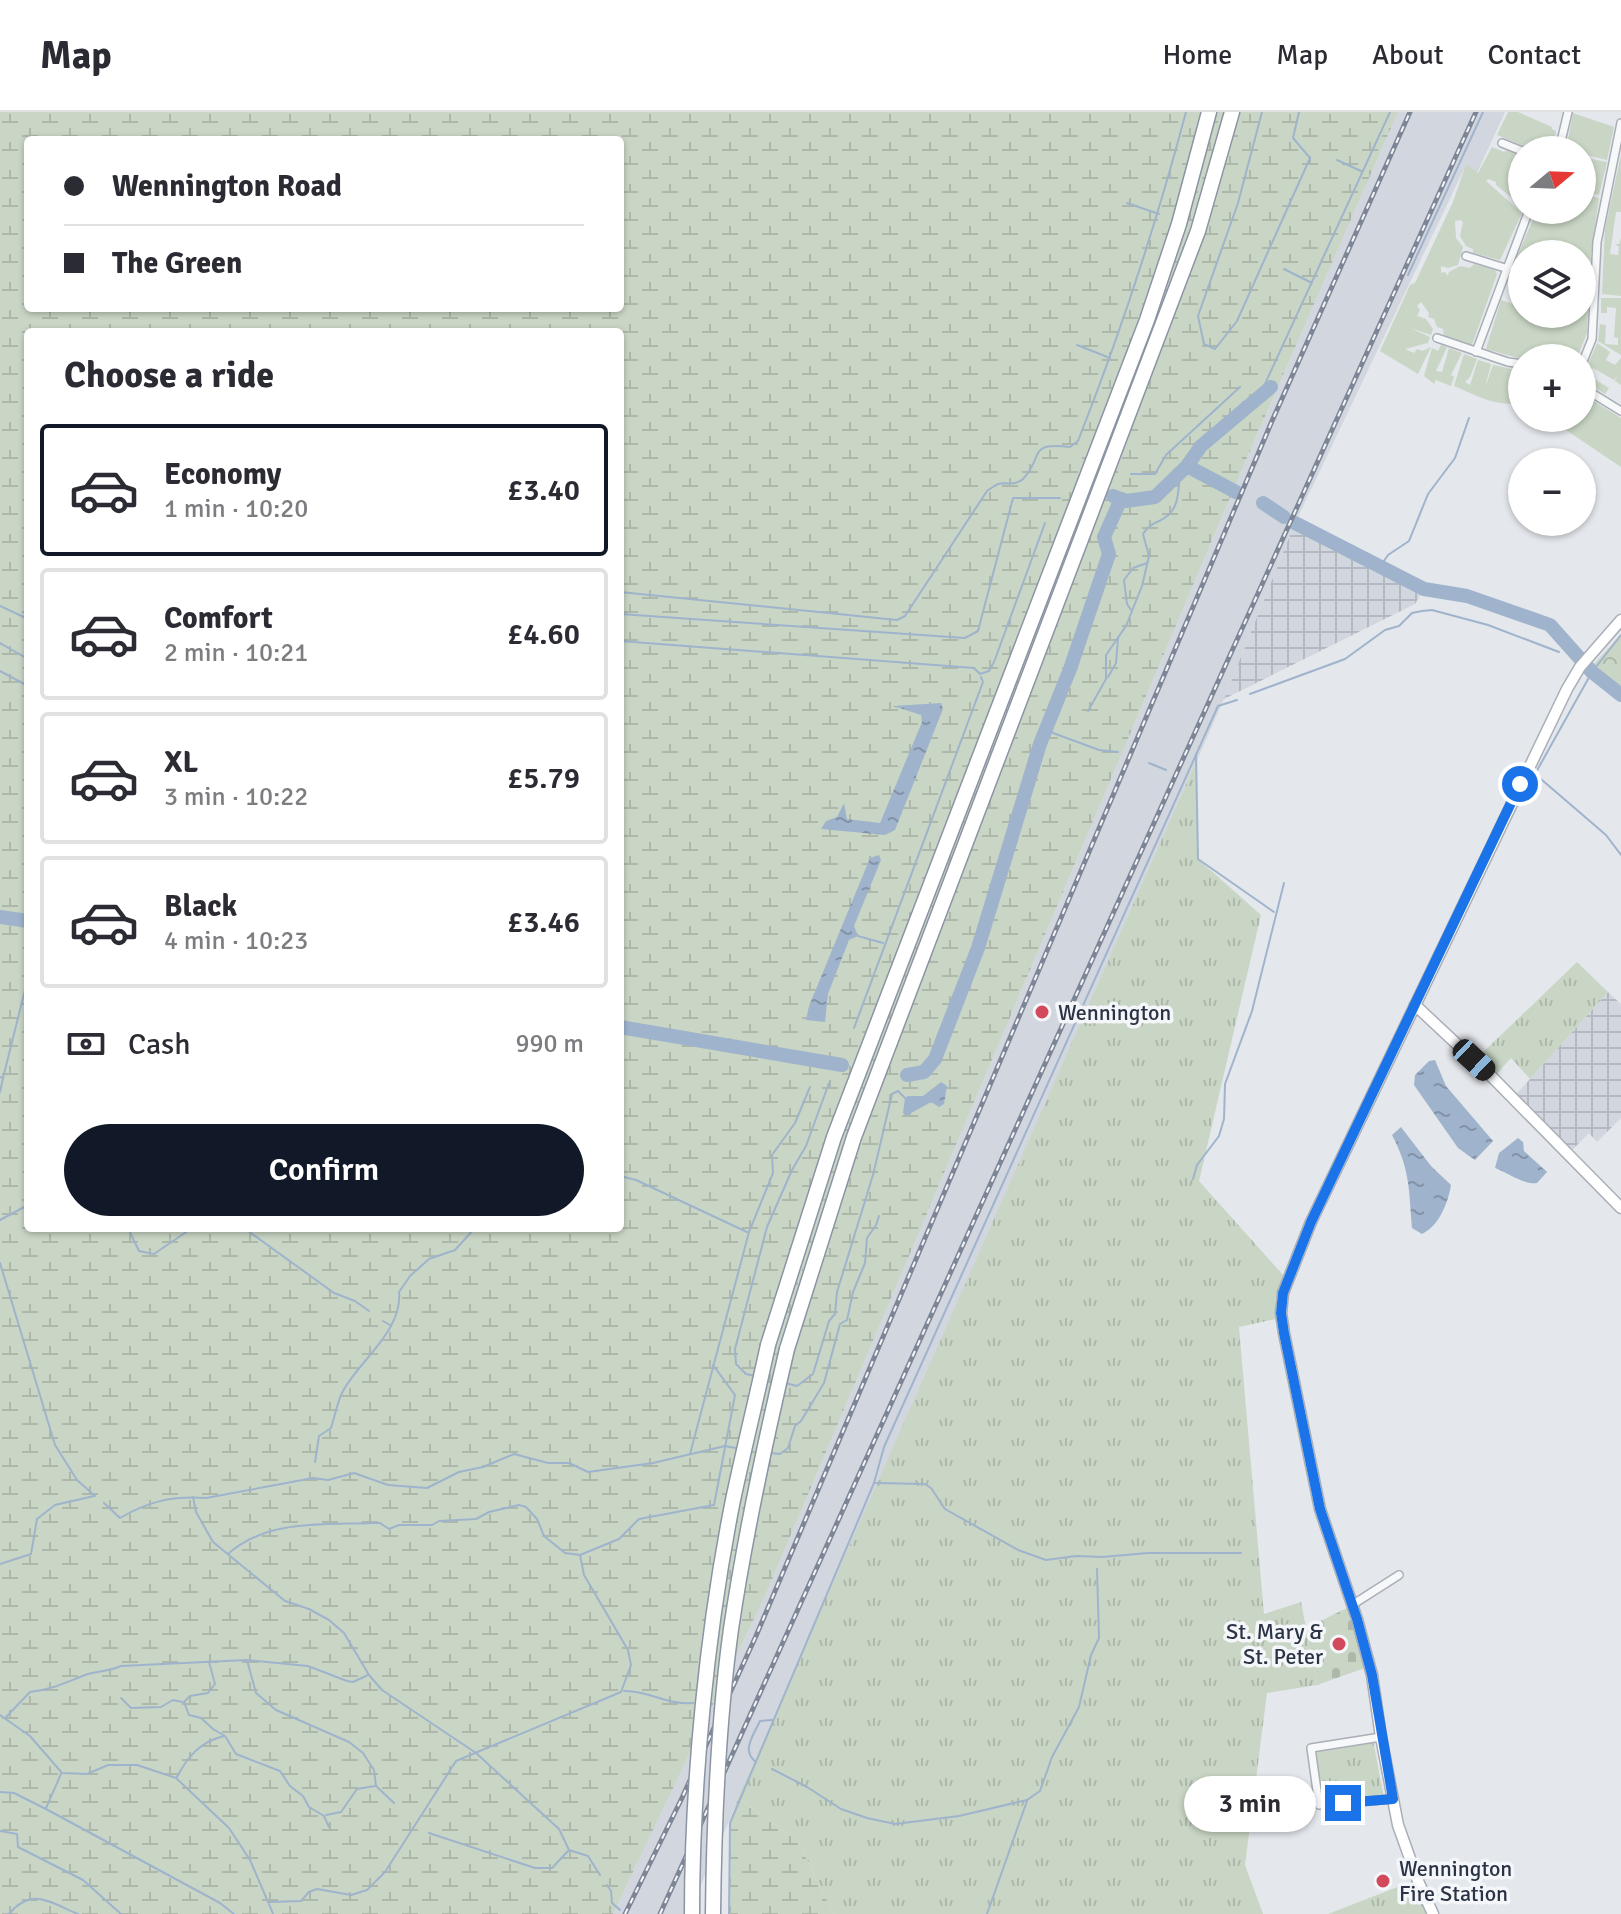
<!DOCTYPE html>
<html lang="en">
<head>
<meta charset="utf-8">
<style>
	:root { --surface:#fff; --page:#f2f2f3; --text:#2b2b33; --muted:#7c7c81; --line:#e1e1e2; --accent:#111827 }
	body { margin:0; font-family:Signika,sans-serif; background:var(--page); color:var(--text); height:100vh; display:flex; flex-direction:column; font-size:30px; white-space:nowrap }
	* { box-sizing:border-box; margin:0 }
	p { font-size:26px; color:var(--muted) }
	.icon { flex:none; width:44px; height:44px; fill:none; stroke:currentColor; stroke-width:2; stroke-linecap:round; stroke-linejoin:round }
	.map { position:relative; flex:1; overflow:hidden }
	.panel { position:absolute; left:24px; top:216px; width:600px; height:904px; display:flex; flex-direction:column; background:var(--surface); border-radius:8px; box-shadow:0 2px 6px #0004 }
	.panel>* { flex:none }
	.top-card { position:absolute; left:24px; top:24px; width:600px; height:176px; border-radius:8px; box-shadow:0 2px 6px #0004; display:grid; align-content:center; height:176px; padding:0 40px; background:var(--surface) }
	.needle { width:52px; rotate:71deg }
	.tools { position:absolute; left:1508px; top:24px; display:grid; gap:16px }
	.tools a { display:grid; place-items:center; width:88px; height:88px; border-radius:50%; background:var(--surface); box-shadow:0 2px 6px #0004; font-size:40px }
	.end { position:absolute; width:36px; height:36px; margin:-18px; border:10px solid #1a73e8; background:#fff; box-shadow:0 0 0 4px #fff }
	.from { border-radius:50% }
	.bubble { position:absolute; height:56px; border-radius:28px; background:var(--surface); box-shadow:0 2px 6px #0004; font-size:26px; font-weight:600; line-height:56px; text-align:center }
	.car { position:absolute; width:24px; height:48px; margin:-24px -12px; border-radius:10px; box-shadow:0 0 6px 2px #0007; background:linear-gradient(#222 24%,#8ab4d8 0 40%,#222 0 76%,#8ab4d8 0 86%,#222 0) }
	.top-card b { display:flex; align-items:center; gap:28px; height:76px; font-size:30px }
	.top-card b+b { border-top:2px solid var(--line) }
	.top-card i { width:20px; height:20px; background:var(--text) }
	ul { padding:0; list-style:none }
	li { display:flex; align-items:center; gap:24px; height:132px; margin:0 16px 12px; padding:0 24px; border:4px solid var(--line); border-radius:8px }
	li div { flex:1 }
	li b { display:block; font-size:30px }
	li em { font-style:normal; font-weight:600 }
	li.on { border-color:var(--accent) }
	li>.icon { width:72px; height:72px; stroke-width:1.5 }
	h2 { padding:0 40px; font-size:36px; line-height:96px }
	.pay { display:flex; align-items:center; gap:20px; height:88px; padding:0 40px; font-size:30px }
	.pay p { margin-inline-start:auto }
	.button { display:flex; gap:16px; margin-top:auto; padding:16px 40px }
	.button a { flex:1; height:92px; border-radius:48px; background:var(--accent); color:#fff; font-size:32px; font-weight:600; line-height:92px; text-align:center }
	header { display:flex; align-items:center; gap:48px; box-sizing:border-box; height:112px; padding:0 40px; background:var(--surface); border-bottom:2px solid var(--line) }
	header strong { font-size:38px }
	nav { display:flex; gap:44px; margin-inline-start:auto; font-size:28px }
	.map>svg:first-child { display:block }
</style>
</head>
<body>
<header>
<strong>Map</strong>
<nav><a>Home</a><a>Map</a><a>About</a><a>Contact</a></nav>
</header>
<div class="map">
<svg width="1621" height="1802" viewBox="0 0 1621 1802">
	<defs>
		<pattern id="industrial-grid" width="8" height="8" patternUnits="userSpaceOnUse" patternTransform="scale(2)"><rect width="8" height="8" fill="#d2d6de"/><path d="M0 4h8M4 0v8" fill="none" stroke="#b4b8c0"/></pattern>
		<pattern id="grass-tufts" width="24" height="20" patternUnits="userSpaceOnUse" patternTransform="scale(2)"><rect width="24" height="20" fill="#c9d6c5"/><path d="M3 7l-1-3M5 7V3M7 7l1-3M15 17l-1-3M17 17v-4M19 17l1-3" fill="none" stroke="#adb8ab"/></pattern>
		<pattern id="forest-crowns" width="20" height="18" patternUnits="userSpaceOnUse" patternTransform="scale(2)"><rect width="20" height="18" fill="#c9d6c5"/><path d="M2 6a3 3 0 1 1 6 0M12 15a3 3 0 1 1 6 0" fill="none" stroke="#adb8ab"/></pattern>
		<pattern id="wetland-marsh" width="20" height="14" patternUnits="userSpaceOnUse" patternTransform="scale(2)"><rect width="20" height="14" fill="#c9d6c5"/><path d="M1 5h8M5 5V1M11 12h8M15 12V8" fill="none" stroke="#adb8ab"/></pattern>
		<pattern id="cemetery-stones" width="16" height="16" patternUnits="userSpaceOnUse" patternTransform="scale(2)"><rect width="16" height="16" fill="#c9d6c5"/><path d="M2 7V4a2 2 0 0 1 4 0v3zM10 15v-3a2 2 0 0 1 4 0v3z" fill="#adb8ab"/></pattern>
		<pattern id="water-ripples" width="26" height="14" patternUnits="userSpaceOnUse" patternTransform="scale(2)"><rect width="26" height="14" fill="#9fb4cc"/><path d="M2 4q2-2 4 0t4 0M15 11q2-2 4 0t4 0" fill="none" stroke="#8293a7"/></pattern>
	</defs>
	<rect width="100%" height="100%" fill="#e4e7ec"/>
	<path fill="#d2d6de" d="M1398 0H1505L1477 61 1466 53 1295 411 1224 587 688 1802H613L765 1484 1249 341Z"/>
	<g fill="url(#industrial-grid)">
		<path d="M1295 411 1424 477 1415 492 1224 587Z"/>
		<path d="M1608 880 1621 892V1006L1597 1030 1589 1021 1567 1043 1513 986Z"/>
	</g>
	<g fill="url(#grass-tufts)">
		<path d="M1196 650 1198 747 1261 803 1199 1069 1283 1163 1275 1188 1276 1207 1239 1215 1264 1502 1301 1490 1317 1573 1267 1581 1245 1753 1263 1802H834L797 1728 738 1686Z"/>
		<path d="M1577 850 1608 880 1530 967 1511 946 1493 966 1477 946Z"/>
		<path d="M1373 1628 1384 1686 1327 1691 1324 1689 1316 1644 1318 1639Z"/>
		<path d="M1413 1769 1428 1802H1328Z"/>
	</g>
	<path fill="url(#forest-crowns)" d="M1621 522V585L1587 560Z"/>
	<g fill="url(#wetland-marsh)" fill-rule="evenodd">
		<path d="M0 0H1398L1249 341 765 1484 613 1802H0ZM28 28H620V196H28ZM28 220H620V1116H28Z"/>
		<path d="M738 1686 797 1728 834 1802H729L730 1711Z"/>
	</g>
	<path fill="url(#cemetery-stones)" d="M1347 1496 1365 1556 1317 1573 1306 1516Z"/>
	<g fill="#c9d6c5">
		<path d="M1508 0H1518L1552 15V17L1556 19 1552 38H1533L1497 23Z"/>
		<path d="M1573 1 1614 15 1607 48 1582 42V38H1566Z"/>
		<path d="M1492 35 1504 40 1509 37 1522 43V94L1496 73V70L1488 67 1486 69 1522 101 1500 148 1473 141V137L1466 134 1460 124 1463 110 1461 108 1455 109 1456 126 1463 135 1458 153 1448 156 1441 154V161L1445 160 1448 164 1449 160 1460 154 1470 156 1474 152 1495 158 1497 162 1472 233 1469 234 1444 224 1443 217 1437 215 1434 207 1428 205 1429 201 1421 190 1417 194 1420 198 1417 204 1426 207 1433 217 1431 223 1410 216 1430 225 1428 231 1405 237 1414 241 1417 237 1422 239 1431 235 1418 262 1380 239 1406 182 1410 173 1415 171 1453 90 1466 52 1478 61Z"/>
		<path d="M1621 43V100H1616L1610 142 1618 143 1619 135 1615 132H1619L1621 126V184L1602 182 1605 116Z"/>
		<path d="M1582 45 1607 50 1599 83 1582 79Z"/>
		<path d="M1582 82 1599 86 1590 151H1582V142H1522V159L1512 156 1537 98H1582Z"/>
		<path d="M1582 152 1590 153 1587 221 1577 246H1518L1486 237 1501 188 1519 194 1522 202H1582Z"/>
		<path d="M1601 186H1621V243L1598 229 1600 212 1606 213 1605 232 1618 233V226L1614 225 1616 196 1607 195V201H1601Z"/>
		<path d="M1597 231 1610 240 1606 248 1615 253 1621 246V273L1615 269 1617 265 1614 268 1593 256 1588 263 1609 276 1605 282 1582 267Z"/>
		<path d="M1441 233 1447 235 1436 259 1442 260 1449 236 1462 241 1451 263 1454 265 1451 274 1436 268 1434 272 1424 264 1432 236 1438 239Z"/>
		<path d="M1464 242 1477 247 1470 265 1465 270 1470 273 1478 248 1491 252 1485 276 1493 253 1522 259V294C1511 290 1506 293 1495 290 1479 286 1469 280 1454 274Z"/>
		<path d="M1582 282 1621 306V355L1557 312 1560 306H1582Z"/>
	</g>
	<g fill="url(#water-ripples)">
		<path d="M941 591 943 597 895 718 885 723 821 717 826 709 837 705 844 691 847 707 880 711 922 610 921 603 893 594Z"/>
		<path d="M879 743 881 748 854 814 858 824 849 828 828 882 825 910 806 908 809 894 870 746Z"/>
		<path d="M1435 948 1446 974 1493 1029 1475 1048 1458 1036 1414 973 1415 963 1429 949Z"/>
		<path d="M941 970 947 974 944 992 939 995 931 990 906 1004 903 1001 905 986 908 984H923Z"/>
		<path d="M1401 1015 1431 1054 1451 1073C1448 1091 1439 1114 1422 1122L1412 1116C1409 1078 1410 1057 1392 1023Z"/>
		<path d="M1518 1026 1523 1030 1524 1039 1547 1060 1537 1071C1524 1073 1508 1061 1495 1056L1499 1041Z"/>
	</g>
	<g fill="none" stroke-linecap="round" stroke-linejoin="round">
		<g stroke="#9fb4cc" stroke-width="2">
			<path d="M1262 0 1238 91 1198 204 1204 232 1215 237 1237 209 1310 46 1293 26 1299 0"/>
			<path d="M1337 48 1361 59"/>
			<path d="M1127 91 1159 102"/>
			<path d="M1284 157 1312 171"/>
			<path d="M1408 163 1483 0"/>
			<path d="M1077 233 1110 246"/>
			<path d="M1259 285 1390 0"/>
			<path d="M1131 362H1155L1166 343 1240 275"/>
			<path d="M1380 455 1388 443 1409 429 1428 382 1455 346 1469 306"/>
			<path d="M620 480 897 508 905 504 987 379C988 378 996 373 998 372 1006 370 1016 374 1023 367 1045 344 1026 330 1070 335L1078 329C1121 220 1156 113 1186 0"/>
			<path d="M0 494 28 507"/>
			<path d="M1131 498 1127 492 1124 468 1133 456 1147 451"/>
			<path d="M620 502 965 526 978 519 1013 386H1060"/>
			<path d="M1621 523 1592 560 1535 662 1606 723 1621 743"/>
			<path d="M620 529 974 556 980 562 989 559 994 550 1045 411"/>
			<path d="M0 531 28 547"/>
			<path d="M0 559 28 574"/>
			<path d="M1108 565 1116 551 1118 526"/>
			<path d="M1250 582 1345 547 1385 518 1399 514 1412 501 1422 499 1432 498 1488 513 1559 540"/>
			<path d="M1088 599 1106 567V543L1126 514 1142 474 1149 444 1143 422C1148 414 1151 413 1159 409 1180 400 1178 380 1180 361"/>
			<path d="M1045 618 1099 638 1118 640"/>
			<path d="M1196 642 1198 747 1274 800"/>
			<path d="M1149 651 1166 658"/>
			<path d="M858 824 883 831"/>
			<path d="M854 916 983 570 981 565"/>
			<path d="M0 965 3 966 0 980"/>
			<path d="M3 966 28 866"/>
			<path d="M620 1064 636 1068 747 1120"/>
			<path d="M1193 1067 1197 1053 1219 1024 1224 1007 1225 972 1252 899 1284 771"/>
			<path d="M0 1108 28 1093"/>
			<path d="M128 1116 139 1139 154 1142 192 1116"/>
			<path d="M244 1116 334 1181 355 1189 369 1199"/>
			<path d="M0 1151 55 1333 77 1368 95 1384"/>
			<path d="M383 1209 390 1213"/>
			<path d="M755 1264 746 1262 736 1252 735 1237 767 1115 792 1058 806 1034 829 971"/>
			<path d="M785 1271 797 1274 813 1262 829 1209 835 1202 837 1180 873 1063 892 982 898 979 905 986"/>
			<path d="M770 1341 780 1342 788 1336 795 1314 801 1309 824 1271 840 1212 847 1208 853 1180 865 1151 867 1126 876 1113 879 1104"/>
			<path d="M690 1342 749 1120 773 1061 772 1043 795 1011 810 975"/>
			<path d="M315 1350 319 1324 331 1316C335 1304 337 1290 343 1279 360 1248 403 1218 399 1180L410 1164 429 1147 455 1138 475 1116"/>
			<path d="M313 1366 328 1368 354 1361 388 1373 427 1376 459 1360 483 1355 514 1342 548 1351H569L588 1360 653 1351 725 1334 736 1336"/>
			<path d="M876 1371 925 1372 931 1376 945 1397 1018 1438 1046 1448 1076 1444 1102 1445 1148 1441H1241"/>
			<path d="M193 1385 196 1400 213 1430 285 1489 309 1497 329 1508 344 1521 369 1563 382 1578 476 1641 559 1717 569 1738 588 1744 600 1763"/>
			<path d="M104 1391 120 1406C149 1389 172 1384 206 1386L313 1366"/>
			<path d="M228 1442C267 1407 324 1413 373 1411H380L389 1417 399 1413H432L439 1409 476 1407 489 1400 519 1393 526 1395 537 1407 544 1424 565 1441 580 1443 619 1427 639 1407 714 1393 735 1283 713 1253"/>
			<path d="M0 1452 31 1442 37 1407 55 1393 94 1384"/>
			<path d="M247 1548 256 1581 276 1598 349 1630 363 1641 374 1658 376 1674 394 1691"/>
			<path d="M209 1550 215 1572 208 1581 190 1584 184 1590 189 1603 201 1606 213 1617 225 1624 236 1642 280 1659 290 1674 303 1684 309 1695 324 1704 329 1715"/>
			<path d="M624 1579C648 1578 669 1594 693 1591"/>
			<path d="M121 1586 131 1596 161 1595 173 1588 182 1590"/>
			<path d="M0 1603 30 1624 62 1661 87 1662 108 1653H137L176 1666 229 1716 250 1748 268 1790 301 1789 309 1780 317 1777 351 1783 367 1778 385 1760 456 1649 621 1580 631 1553 628 1538 584 1463 580 1443"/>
			<path d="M6 1605 30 1580C52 1578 68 1569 88 1562 99 1559 110 1559 121 1554L247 1548 308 1554 347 1569 353 1570 368 1563"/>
			<path d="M756 1650C741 1639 753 1624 760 1609L772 1608"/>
			<path d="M772 1657 807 1675 841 1697 867 1706 895 1712 959 1704 1027 1688 1040 1679 1052 1645 1079 1595 1091 1543 1099 1526 1097 1457"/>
			<path d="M177 1665C188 1644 200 1630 224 1624"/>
			<path d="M0 1680 14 1681 46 1697 220 1791 234 1802"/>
			<path d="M46 1696 61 1662"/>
			<path d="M326 1703 341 1700 357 1677 375 1674"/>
			<path d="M0 1719 17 1722 18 1735 83 1768 121 1802"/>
			<path d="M429 1721 535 1756H552L568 1739"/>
			<path d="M607 1773 611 1779 612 1791 620 1798"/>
			<path d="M269 1792 273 1802"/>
			<path d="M9 1802C32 1774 51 1791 78 1802"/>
			<path d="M729 1802 730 1711 874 1371 884 1335 1218 594 1237 588"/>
			<path d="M987 1802 1027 1689"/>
		</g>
		<g stroke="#9fb4cc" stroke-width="14">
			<path d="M1187 354 1236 380"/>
			<path d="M1113 384 1126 389 1155 385 1187 354 1201 334 1271 275"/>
			<path d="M1263 391 1284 405"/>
			<path d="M1295 411 1424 477 1467 484 1550 513 1592 560 1621 583"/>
			<path d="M0 805 28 809"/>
			<path d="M620 915 842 953"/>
			<path d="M907 963 924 960 935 947 978 836 1040 632 1070 557 1109 442 1104 425 1121 387"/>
		</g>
		<g stroke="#a9aeb7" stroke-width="10">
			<g id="street">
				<path d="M1502 31 1522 39"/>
				<path d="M1559 38 1568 0"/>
				<path d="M1466 144 1505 156"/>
				<path d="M1437 226 1508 250 1522 252"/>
				<path d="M1476 240 1529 98"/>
				<path d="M1582 252 1592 227 1597 130 1621 11"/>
				<path d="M1582 275 1621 299"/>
				<path d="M1352 1493 1399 1463"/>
				<path d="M1381 1625 1311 1636 1319 1693 1393 1687"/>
			</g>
		</g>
		<g stroke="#a9aeb7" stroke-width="13">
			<g id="secondary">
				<path d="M1415 893 1493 966 1621 1096"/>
				<path d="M1433 1802 1418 1769 1398 1713 1381 1625 1372 1563 1357 1507 1320 1397 1284 1221 1281 1201 1283 1181 1311 1110 1567 577 1580 555 1621 508"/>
			</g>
		</g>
		<g stroke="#8b94a3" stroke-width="17">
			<g id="highway">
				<path d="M768 1233 834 1025 1147 208 1179 112 1209 0"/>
				<path d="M787 1237 854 1025 1198 119 1232 0"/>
			</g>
		</g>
		<use href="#street" stroke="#f7f8fa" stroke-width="7"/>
		<use href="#secondary" stroke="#fff" stroke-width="10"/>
		<use href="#highway" stroke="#fff" stroke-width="14"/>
		<g stroke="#7d8696" stroke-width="5">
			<g id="rail">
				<path d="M625 1802 681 1688 756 1524 1272 309 1410 0"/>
				<path d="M660 1802 1476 0"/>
			</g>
		</g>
		<use href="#rail" stroke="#f4f6f9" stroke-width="2" stroke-dasharray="6" stroke-linecap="butt"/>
		<g stroke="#8b94a3" stroke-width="17" stroke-linecap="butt">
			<g id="highway-bridge">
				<path d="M692 1802C692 1669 707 1518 733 1388 744 1336 757 1284 768 1233"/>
				<path d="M713 1802C714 1707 718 1611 731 1517 745 1423 765 1330 787 1237"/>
			</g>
		</g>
		<use href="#highway-bridge" stroke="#fff" stroke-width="14"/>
	</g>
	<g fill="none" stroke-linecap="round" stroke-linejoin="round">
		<path stroke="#1a73e8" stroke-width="10" d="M1343 1691 1393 1687 1372 1563 1357 1507 1320 1397 1284 1221 1281 1201 1283 1181 1311 1110 1520 672"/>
	</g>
	<g fill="#d1495b" stroke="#f4f6f9" stroke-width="3">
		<circle cx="1042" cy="900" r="8"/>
		<circle cx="1339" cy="1532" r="8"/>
		<circle cx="1383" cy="1769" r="8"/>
	</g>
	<g text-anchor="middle" stroke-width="7" stroke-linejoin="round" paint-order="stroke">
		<g font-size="22" fill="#2b3445" stroke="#f4f6f9" text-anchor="start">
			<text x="1058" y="908">Wennington</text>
			<text x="1323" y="1527" text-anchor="end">St. Mary &amp;<tspan x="1323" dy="25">St. Peter</tspan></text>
			<text x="1399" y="1764">Wennington<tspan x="1399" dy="25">Fire Station</tspan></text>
		</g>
	</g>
</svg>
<div class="tools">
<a><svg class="needle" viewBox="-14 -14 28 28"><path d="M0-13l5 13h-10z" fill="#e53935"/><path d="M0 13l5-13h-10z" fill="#7c7c81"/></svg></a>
<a><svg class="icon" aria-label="layers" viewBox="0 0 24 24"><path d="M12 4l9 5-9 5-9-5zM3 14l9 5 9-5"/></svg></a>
<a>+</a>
<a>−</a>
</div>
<i class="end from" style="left:1520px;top:672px"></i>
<i class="end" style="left:1343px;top:1691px"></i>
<div class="bubble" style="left:1184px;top:1664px;width:132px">3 min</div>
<i class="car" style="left:1474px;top:948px;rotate:133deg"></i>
<div class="top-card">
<b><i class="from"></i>Wennington Road</b>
<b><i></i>The Green</b>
</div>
<section class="panel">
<h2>Choose a ride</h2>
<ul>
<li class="on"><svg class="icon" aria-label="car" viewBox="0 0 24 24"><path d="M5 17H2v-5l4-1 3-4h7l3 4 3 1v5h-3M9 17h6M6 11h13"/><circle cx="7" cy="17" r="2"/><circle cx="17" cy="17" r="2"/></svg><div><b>Economy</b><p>1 min · 10:20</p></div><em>£3.40</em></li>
<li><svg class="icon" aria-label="car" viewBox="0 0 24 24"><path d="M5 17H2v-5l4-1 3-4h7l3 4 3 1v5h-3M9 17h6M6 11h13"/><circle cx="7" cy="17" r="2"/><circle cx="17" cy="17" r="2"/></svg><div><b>Comfort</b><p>2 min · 10:21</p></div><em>£4.60</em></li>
<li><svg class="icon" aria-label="car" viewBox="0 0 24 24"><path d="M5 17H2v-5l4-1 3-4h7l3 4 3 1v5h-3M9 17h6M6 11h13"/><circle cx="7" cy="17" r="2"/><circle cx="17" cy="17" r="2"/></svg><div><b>XL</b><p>3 min · 10:22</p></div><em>£5.79</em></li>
<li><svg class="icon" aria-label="car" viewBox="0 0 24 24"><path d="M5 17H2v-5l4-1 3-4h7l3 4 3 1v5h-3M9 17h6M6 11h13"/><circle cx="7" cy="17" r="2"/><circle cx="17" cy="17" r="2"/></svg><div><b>Black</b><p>4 min · 10:23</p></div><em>£3.46</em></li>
</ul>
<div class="pay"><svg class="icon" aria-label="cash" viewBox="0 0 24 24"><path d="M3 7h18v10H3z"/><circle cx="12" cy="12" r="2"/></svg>Cash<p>990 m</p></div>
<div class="button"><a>Confirm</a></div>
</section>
</div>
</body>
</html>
